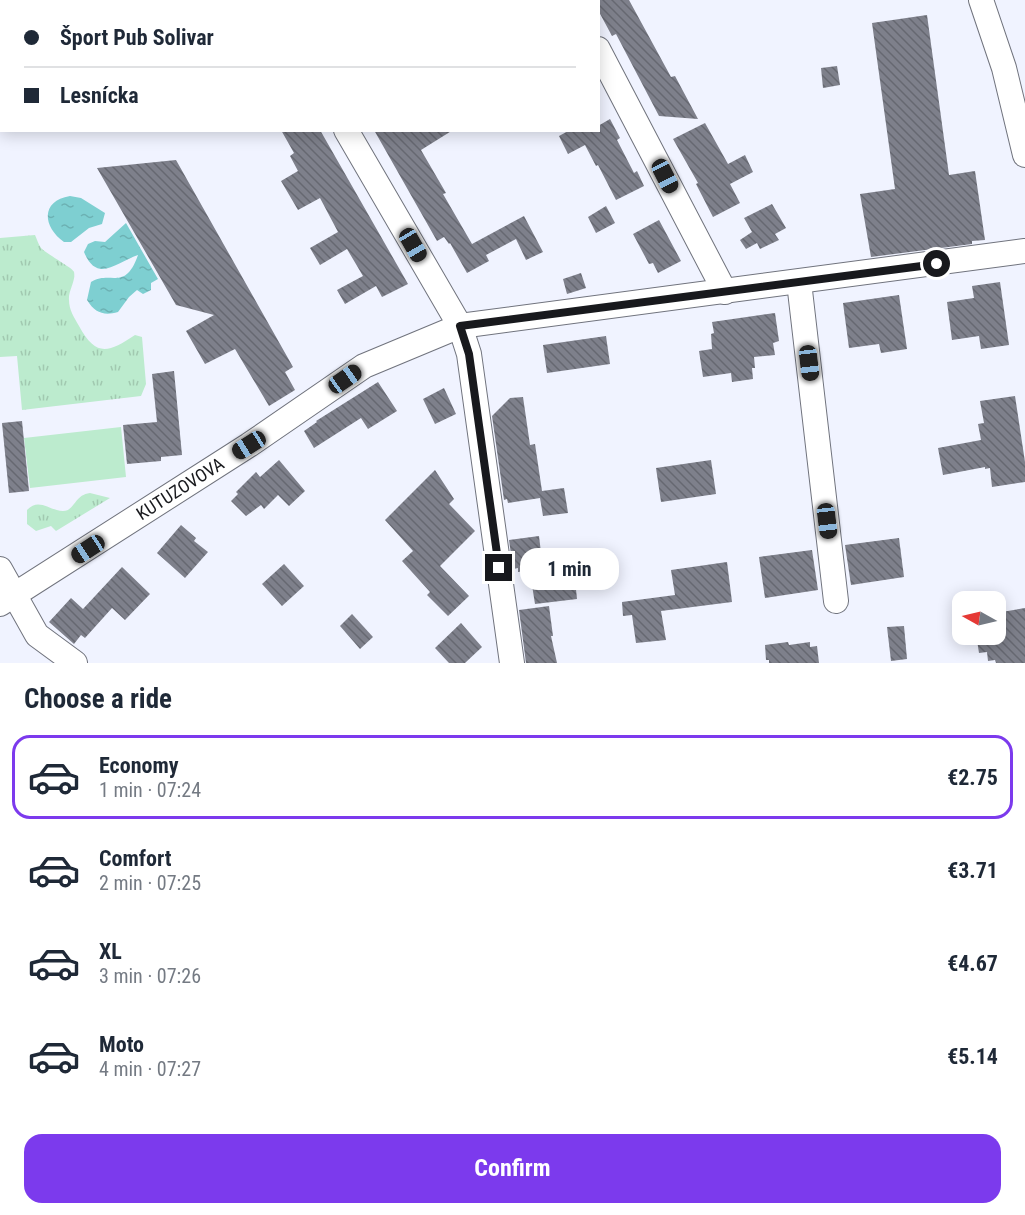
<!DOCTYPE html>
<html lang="en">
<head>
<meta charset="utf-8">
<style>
	:root { --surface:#fff; --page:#f2f2f3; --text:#1f2937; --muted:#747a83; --line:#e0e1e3; --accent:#7c3aed }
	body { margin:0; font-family:"Roboto Condensed",sans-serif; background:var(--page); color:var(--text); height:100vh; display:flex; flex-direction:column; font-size:22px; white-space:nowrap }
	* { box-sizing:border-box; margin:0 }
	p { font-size:20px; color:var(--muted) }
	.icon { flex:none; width:33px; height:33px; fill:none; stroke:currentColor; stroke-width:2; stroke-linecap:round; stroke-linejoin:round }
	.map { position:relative; height:663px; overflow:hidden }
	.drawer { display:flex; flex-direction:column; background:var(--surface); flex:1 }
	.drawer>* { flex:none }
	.hud { position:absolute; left:0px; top:0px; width:600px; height:132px; box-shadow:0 3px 15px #0003; display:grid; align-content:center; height:132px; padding:0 24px; background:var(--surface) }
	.needle { width:39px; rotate:278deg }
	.fabs { position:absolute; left:952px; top:591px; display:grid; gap:12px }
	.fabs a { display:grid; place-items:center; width:54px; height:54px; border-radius:12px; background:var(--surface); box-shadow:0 3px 15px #0003; font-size:30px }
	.end { position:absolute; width:27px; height:27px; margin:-14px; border:8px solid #18191d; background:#fff; box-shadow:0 0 0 3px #fff }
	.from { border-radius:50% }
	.bubble { position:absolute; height:42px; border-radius:18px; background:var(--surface); box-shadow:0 3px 15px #0003; font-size:20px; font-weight:700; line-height:42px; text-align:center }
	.car { position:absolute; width:18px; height:36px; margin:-18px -9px; border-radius:8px; box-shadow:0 0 4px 2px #0007; background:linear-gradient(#222 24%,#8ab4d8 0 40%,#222 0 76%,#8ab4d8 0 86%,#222 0) }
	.hud b { display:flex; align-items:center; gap:21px; height:57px; font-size:22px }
	.hud b+b { border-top:2px solid var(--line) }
	.hud i { width:15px; height:15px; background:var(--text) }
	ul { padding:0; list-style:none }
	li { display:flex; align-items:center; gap:18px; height:84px; margin:0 12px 9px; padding:0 12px; border:3px solid transparent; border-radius:18px }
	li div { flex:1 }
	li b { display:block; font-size:22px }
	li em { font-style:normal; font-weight:700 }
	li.current { border-color:var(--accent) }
	li>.icon { width:54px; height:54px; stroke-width:1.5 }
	h2 { padding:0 24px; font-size:27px; line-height:72px }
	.primary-button { display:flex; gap:12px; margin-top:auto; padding:12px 24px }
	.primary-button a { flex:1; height:69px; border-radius:18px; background:var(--accent); color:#fff; font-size:24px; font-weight:700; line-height:69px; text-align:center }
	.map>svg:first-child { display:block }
</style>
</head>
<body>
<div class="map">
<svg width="1025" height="663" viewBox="0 0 1025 663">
	<defs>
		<pattern id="grass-tufts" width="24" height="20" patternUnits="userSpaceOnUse" patternTransform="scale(1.5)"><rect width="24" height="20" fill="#bcebce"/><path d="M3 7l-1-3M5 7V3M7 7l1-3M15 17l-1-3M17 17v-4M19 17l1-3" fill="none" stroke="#a1c9b0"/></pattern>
		<pattern id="water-ripples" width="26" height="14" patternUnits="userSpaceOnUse" patternTransform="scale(1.5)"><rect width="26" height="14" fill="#7ecfd1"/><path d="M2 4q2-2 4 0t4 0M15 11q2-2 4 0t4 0" fill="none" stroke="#6cb1b3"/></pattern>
		<pattern id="building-back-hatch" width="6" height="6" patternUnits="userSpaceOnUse" patternTransform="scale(1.5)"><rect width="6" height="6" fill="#7e808b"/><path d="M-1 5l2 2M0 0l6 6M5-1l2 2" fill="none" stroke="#666871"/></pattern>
	</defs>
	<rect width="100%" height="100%" fill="#f0f3ff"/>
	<g fill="url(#grass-tufts)">
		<path d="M35 235C37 239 38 244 41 248 48 255 73 268 74 272 76 281 68 291 69 300 69 310 74 317 79 326 96 357 108 353 135 335L142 337 146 384 141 396 22 410 17 356 0 357V238Z"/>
		<path d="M90 493 110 498 56 531 51 526 36 531 27 524V510C39 497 50 511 63 511 75 511 74 495 90 493Z"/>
	</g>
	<path fill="#bcebce" d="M121 427 126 477 30 488 24 438Z"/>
	<g fill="url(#water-ripples)">
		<path d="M70 196 81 198 105 213 102 224 89 228 71 242H64C43 227 40 201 70 196Z"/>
		<path d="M126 223 158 279 151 283V290L143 294 137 290 129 297 118 312C104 316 95 313 87 300L91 282C111 270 125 292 138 255 117 262 97 284 84 252L88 244 95 241 105 242Z"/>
	</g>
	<g fill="url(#building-back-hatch)">
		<path d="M593 0H629L671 77 675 76 698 119 659 116 616 34 612 36 598 10V2Z"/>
		<path d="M927 15 949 175 975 171 985 240 972 241V244L871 257 860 194 895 189 872 23Z"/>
		<path d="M837 66 840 85 823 88 821 68Z"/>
		<path d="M610 119 620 138 617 140 634 173 637 171 644 186 616 200 598 165 596 166 585 145 568 154 559 136 570 130H598V126Z"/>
		<path d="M705 123 728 164 745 155 753 172 730 184 740 203 713 217 696 184 698 183 673 139Z"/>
		<path d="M281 130H320L408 284 382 297 376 286 345 304 337 290 363 276 347 249 320 265 310 248 338 232 320 198 298 210 281 181 298 171 290 156 294 153Z"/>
		<path d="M374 130H453L421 150 446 193 443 194 472 244 524 216 543 252 526 260 516 239 486 255 489 261 467 273 450 243 449 244 444 237 437 241Z"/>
		<path d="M176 160 293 367 285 372 295 390 269 406 235 349 205 364 186 331 214 315 176 305 97 168Z"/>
		<path d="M772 204 786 228 775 234 779 240 760 249 757 243 746 249 740 240 752 232 744 218Z"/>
		<path d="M606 206 615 223 596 233 588 217Z"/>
		<path d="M659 220 681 261 658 273 653 263 649 264 633 234Z"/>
		<path d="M581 273 586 288 567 294 563 279Z"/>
		<path d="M1000 282 1009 345 981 349 979 336 952 340 947 302 974 298 972 286Z"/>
		<path d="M899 295 907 349 881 353 879 344 849 348 843 303Z"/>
		<path d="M775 313 779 341 773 343 775 355 754 357 755 368H752L753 379 732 382 731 373 703 377 699 351 712 349 711 334 714 333 712 322Z"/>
		<path d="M606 336 610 364 547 373 543 345Z"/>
		<path d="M174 371 182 455 161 457V461L127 464 123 425 157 422 152 374Z"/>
		<path d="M378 382 397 411 368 429 361 418 314 448 304 431 317 422 316 421Z"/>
		<path d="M444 388 456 414 435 424 423 399Z"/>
		<path d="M1015 396 1025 462V482L992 487 990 468 985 469V467L943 475 938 448 981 440 978 424 984 423 980 401Z"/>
		<path d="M523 397 530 445 535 444 542 491 564 488 568 513 543 516 540 498 508 503 507 499 504 500 492 416 510 398Z"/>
		<path d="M22 421 29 491 9 493 2 423Z"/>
		<path d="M279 460 305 491 289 506 278 495 264 509 261 505 246 516 231 501 238 494 236 492 256 472 260 477Z"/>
		<path d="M711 460 716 494 661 502 656 468Z"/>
		<path d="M435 470 454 499 449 504 475 531 440 566 469 596 448 616 427 595 430 592 402 561 413 551 385 520Z"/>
		<path d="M181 525 196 538 194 541 208 552 185 578 157 553Z"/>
		<path d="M539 536 543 569 518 572V568L513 569 509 540Z"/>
		<path d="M899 538 904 577 851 585 845 545Z"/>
		<path d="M812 550 818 590 765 598 759 557Z"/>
		<path d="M727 562 732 602 661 611 666 640 636 643 632 615 623 616 622 602 675 595 671 570Z"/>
		<path d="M284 564 304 586 282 606 262 584Z"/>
		<path d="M122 567 150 594 125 620 112 608 85 638 81 635 74 644 49 622 71 598 83 609Z"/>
		<path d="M575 580 577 599 535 604 532 585Z"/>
		<path d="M549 606 553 636H551L557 663H526L519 610Z"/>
		<path d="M1025 608V663H996L995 660 988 661 987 652 979 653 976 634H996V613Z"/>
		<path d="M352 614 373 637 360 649 340 626Z"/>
		<path d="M461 623 482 647 465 663H449L435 648Z"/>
		<path d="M904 626 907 659 891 661 887 627Z"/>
		<path d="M788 642 789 645 810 642V647L817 646 819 663H769V660H766L765 645Z"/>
	</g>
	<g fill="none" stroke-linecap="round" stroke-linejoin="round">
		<g stroke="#70737d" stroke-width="26">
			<g id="minor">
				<path d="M271 0 272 2"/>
				<path d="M573 0V2"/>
				<path d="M981 0 1004 68 1025 155"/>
				<path d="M99 2 102 0"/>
				<path d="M0 17H2"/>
				<path d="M598 49 725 292"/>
				<path d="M346 130 460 326 469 354 512 663"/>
				<path d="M799 282 836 601"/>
				<path d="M0 569 37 635 75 663"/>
				<path id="s1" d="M0 604 249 445 364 366 460 326 1025 251"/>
			</g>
		</g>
		<use href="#minor" stroke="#fff" stroke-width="24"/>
	</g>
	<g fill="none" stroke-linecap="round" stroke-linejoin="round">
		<path stroke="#18191d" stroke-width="8" d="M499 568 469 354 460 326 937 264"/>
	</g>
	<g text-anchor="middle" stroke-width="5" stroke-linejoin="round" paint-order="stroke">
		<g font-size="18" fill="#18191d" stroke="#f0f3ff">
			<text dy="6" stroke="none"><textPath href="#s1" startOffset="214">KUTUZOVOVA</textPath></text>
		</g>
	</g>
</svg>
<div class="fabs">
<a><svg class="needle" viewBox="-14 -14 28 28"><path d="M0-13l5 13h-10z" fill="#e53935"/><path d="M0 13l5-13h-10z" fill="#747a83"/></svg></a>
</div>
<i class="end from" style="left:937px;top:264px"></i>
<i class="end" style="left:499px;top:568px"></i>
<div class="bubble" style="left:520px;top:548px;width:99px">1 min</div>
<i class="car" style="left:665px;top:176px;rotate:153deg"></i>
<i class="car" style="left:413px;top:245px;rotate:150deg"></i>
<i class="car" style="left:809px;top:363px;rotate:173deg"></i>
<i class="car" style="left:345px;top:379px;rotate:55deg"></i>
<i class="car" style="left:249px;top:445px;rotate:238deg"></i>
<i class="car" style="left:827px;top:521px;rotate:173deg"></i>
<i class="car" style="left:88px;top:549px;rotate:237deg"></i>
<div class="hud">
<b><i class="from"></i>Šport Pub Solivar</b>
<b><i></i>Lesnícka</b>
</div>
</div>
<section class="drawer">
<h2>Choose a ride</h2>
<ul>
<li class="current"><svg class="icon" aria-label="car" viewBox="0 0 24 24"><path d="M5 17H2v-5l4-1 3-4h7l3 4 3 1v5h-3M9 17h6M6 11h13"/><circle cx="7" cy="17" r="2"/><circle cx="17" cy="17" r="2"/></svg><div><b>Economy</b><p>1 min · 07:24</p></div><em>€2.75</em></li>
<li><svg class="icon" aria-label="car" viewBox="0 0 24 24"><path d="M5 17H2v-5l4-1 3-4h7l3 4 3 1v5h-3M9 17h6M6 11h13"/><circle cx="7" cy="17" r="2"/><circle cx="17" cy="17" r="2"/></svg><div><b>Comfort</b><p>2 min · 07:25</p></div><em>€3.71</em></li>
<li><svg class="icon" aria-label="car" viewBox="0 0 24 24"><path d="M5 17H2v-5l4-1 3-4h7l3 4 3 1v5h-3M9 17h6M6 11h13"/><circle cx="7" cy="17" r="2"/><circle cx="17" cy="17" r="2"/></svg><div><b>XL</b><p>3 min · 07:26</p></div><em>€4.67</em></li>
<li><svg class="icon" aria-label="car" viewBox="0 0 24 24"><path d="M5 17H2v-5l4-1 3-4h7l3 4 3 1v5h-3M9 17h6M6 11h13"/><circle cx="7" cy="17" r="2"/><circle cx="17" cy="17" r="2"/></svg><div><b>Moto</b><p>4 min · 07:27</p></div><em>€5.14</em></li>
</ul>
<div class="primary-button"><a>Confirm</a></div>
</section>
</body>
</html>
